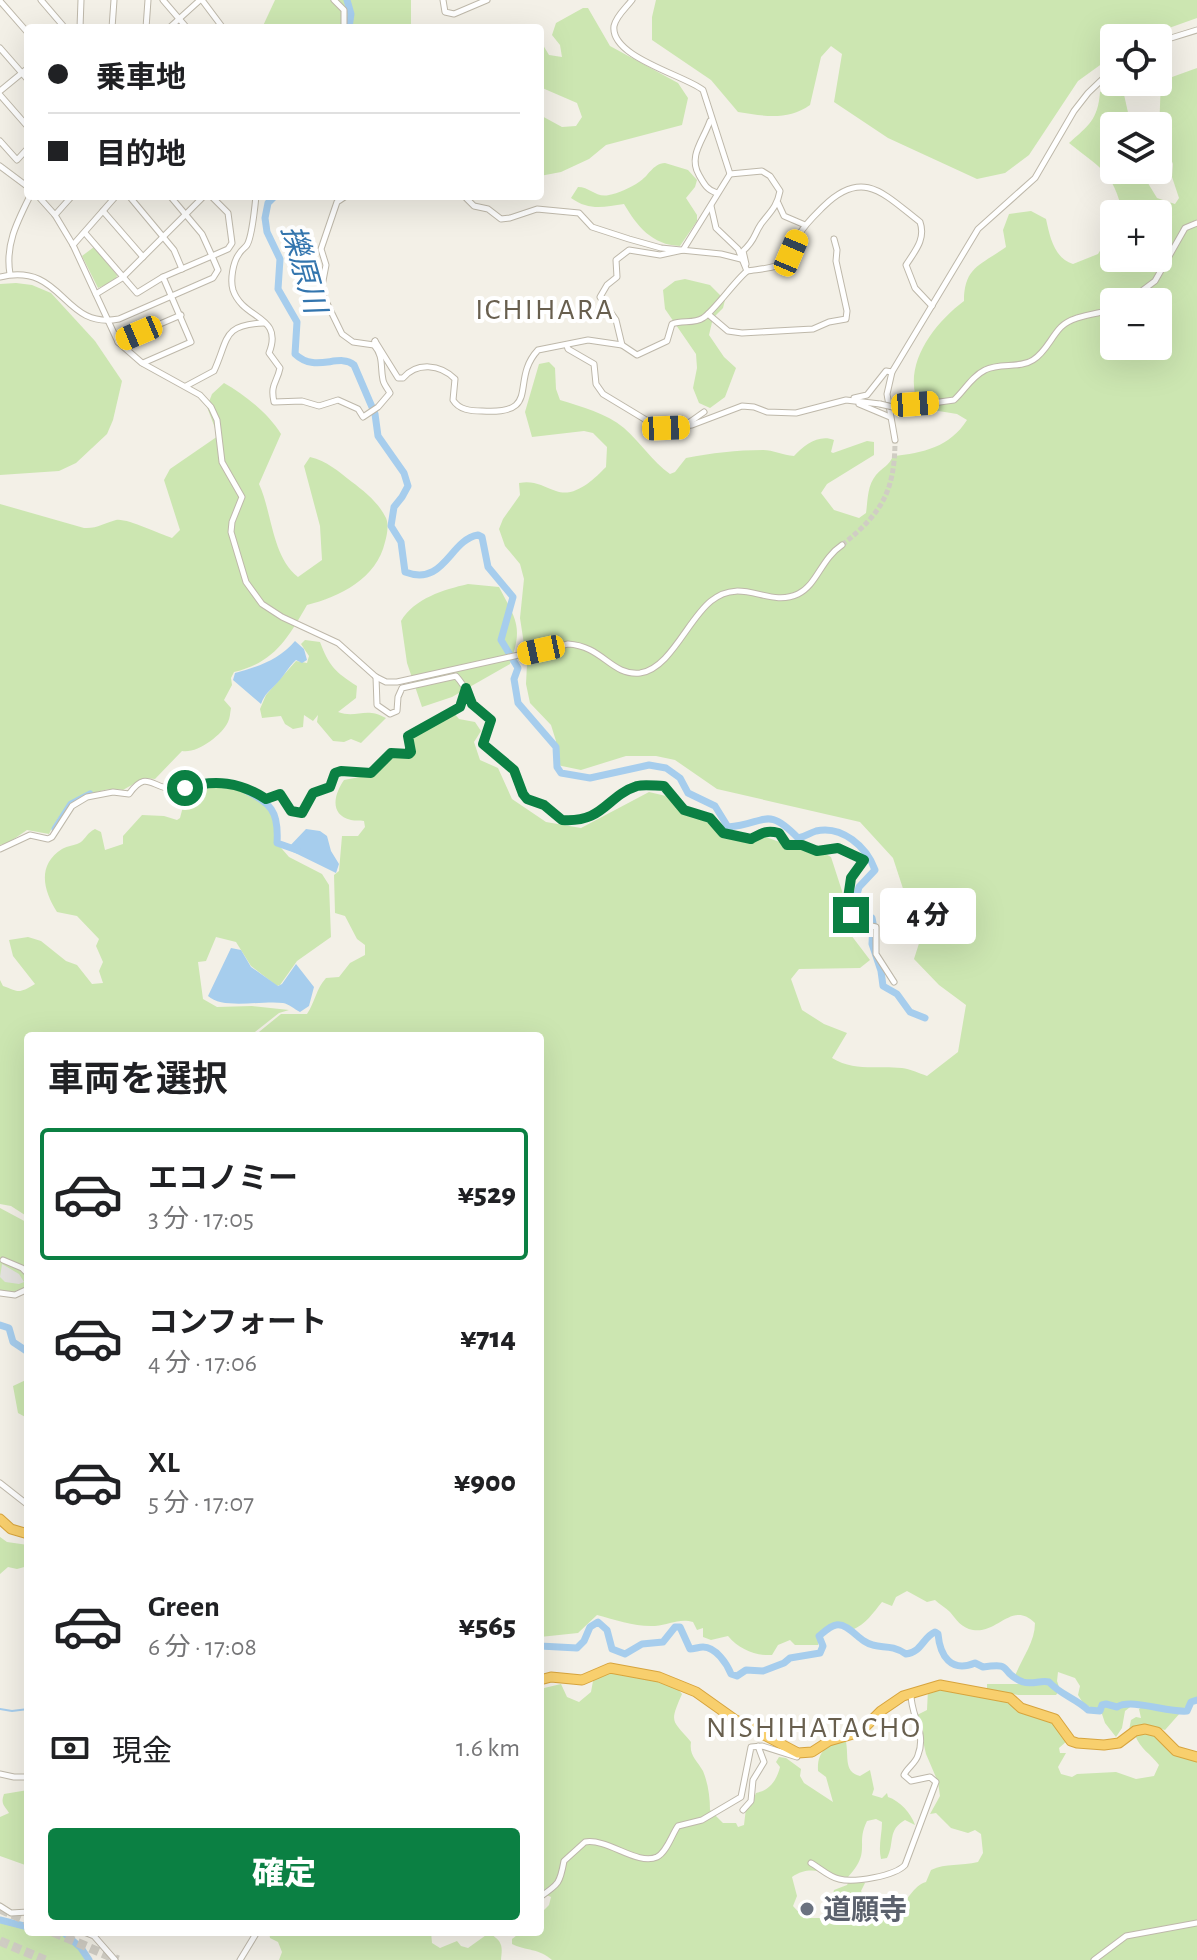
<!DOCTYPE html>
<html lang="ja">
<head>
<meta charset="utf-8">
<style>
	:root { --surface:#fff; --page:#f2f2f2; --text:#202124; --muted:#757577; --line:#e0e0e0; --accent:#0b8043 }
	body { margin:0; font-family:"Alegreya Sans","Noto Sans JP",sans-serif; background:var(--page); color:var(--text); height:100vh; display:flex; flex-direction:column; font-size:30px; white-space:nowrap }
	* { box-sizing:border-box; margin:0 }
	p { font-size:26px; color:var(--muted) }
	.icon { flex:none; width:44px; height:44px; fill:none; stroke:currentColor; stroke-width:2; stroke-linecap:round; stroke-linejoin:round }
	.map { position:relative; flex:1; overflow:hidden }
	.details { position:absolute; left:24px; top:1032px; width:520px; height:904px; display:flex; flex-direction:column; background:var(--surface); border-radius:8px; box-shadow:0 8px 32px #0002 }
	.details>* { flex:none }
	.hud { position:absolute; left:24px; top:24px; width:520px; height:176px; border-radius:8px; box-shadow:0 8px 32px #0002; display:grid; align-content:center; height:176px; padding:0 24px; background:var(--surface) }
	.buttons { position:absolute; left:1100px; top:24px; display:grid; gap:16px }
	.buttons a { display:grid; place-items:center; width:72px; height:72px; border-radius:8px; background:var(--surface); box-shadow:0 8px 32px #0002; font-size:40px }
	.end { position:absolute; width:36px; height:36px; margin:-18px; border:10px solid #0b8043; background:#fff; box-shadow:0 0 0 4px #fff }
	.from { border-radius:50% }
	.bubble { position:absolute; height:56px; border-radius:8px; background:var(--surface); box-shadow:0 8px 32px #0002; font-size:26px; font-weight:800; line-height:56px; text-align:center }
	.car { position:absolute; width:24px; height:48px; margin:-24px -12px; border-radius:10px; box-shadow:0 0 6px 2px #0007; background:linear-gradient(#f5c518 24%,#345 0 40%,#f5c518 0 76%,#345 0 86%,#f5c518 0) }
	.hud b { display:flex; align-items:center; gap:28px; height:76px; font-size:30px }
	.hud b+b { border-top:2px solid var(--line) }
	.hud i { width:20px; height:20px; background:var(--text) }
	ul { padding:0; list-style:none }
	li { display:flex; align-items:center; gap:24px; height:132px; margin:0 16px 12px; padding:0 8px; border:4px solid transparent; border-radius:8px }
	li div { flex:1 }
	li b { display:block; font-size:30px }
	li em { font-style:normal; font-weight:800 }
	li.selected { border-color:var(--accent) }
	li>.icon { width:72px; height:72px; stroke-width:1.5 }
	h2 { padding:0 24px; font-size:36px; line-height:96px }
	.pay { display:flex; align-items:center; gap:20px; height:88px; padding:0 24px; font-size:30px }
	.pay p { margin-inline-start:auto }
	.primary-button { display:flex; gap:16px; margin-top:auto; padding:16px 24px }
	.primary-button a { flex:1; height:92px; border-radius:8px; background:var(--accent); color:#fff; font-size:32px; font-weight:800; line-height:92px; text-align:center }
	.map>svg:first-child { display:block }
</style>
</head>
<body>
<div class="map">
<svg width="1197" height="1960" viewBox="0 0 1197 1960">
	<rect width="100%" height="100%" fill="#f3f0e7"/>
	<g fill="#cce6b1" fill-rule="evenodd">
		<path d="M275 0H411V28H262Z"/>
		<path d="M656 0H1197V18L1141 38H1114V55L1078 81 1029 155 1005 173 977 179 888 138 834 102 842 54 831 46 821 57 810 105C787 121 764 116 738 112L711 80 652 40V17Z"/>
		<path d="M583 8H588L610 46 678 83 688 98 682 125 606 145 589 159 561 172 540 176V115L562 127 576 126 582 117 577 103 540 87V40L549 55 562 57 560 45 552 35 556 23Z"/>
		<path d="M1197 68V1699L1188 1704 1165 1730 1148 1725 1129 1730 1131 1720 1136 1717 1141 1718 1139 1709 1145 1705 1134 1704 1125 1711 1122 1728 1116 1737 1105 1723 1102 1714 1083 1703 1078 1695 1080 1686 1075 1678 1058 1672 1057 1681 1060 1690 1056 1695H1018L987 1689V1684H1022L1021 1678 1015 1676C1022 1658 1035 1642 1035 1623 1012 1600 998 1634 973 1630 961 1628 956 1619 950 1612 946 1608 939 1604 935 1600L927 1602 907 1591 896 1597 892 1606 882 1602C873 1613 866 1624 852 1630 839 1620 834 1624 820 1633L818 1645H795L790 1640 778 1645 772 1655C755 1656 739 1649 728 1636L711 1640 703 1637V1628L697 1630 693 1622C679 1618 669 1625 655 1626 635 1627 616 1620 597 1615L578 1633 540 1637V1036H254L281 1014H307C315 1002 316 989 326 978L339 977 350 963 365 955V945L357 939 345 916 335 913 334 875 339 871 342 836H358L365 827 364 821C360 820 355 821 351 820 328 814 335 793 344 780L370 775 389 756H410V735L454 713 459 719 475 722 481 731 474 742 480 760 498 768 512 799 546 822 581 828 649 792 666 796 681 810 740 838 766 837 801 850 822 852 831 857 842 891 851 935 870 960 860 968 799 969 791 979 802 1010 824 1024 847 1033 832 1058C855 1072 877 1065 902 1068 910 1069 919 1073 927 1076L958 1052 966 1005 939 985 914 959 922 934 910 910 893 858 860 822 717 789 675 760 656 756H626L581 770 557 765 554 753 556 741 551 725 530 703 526 684 527 664 520 618 524 579 520 564 505 546 499 529 503 519 520 495 519 483C534 480 542 486 556 491 575 498 593 480 606 467L607 447 593 433 584 431 532 437 525 412 539 364 549 362 555 368 556 389 560 400C582 407 606 413 624 428 641 443 652 461 670 474L675 472 686 458C711 453 737 450 763 450 773 450 783 455 794 456 804 445 819 434 834 440L831 452 833 453 867 441 874 442V455L827 484 821 493 834 510 859 518 866 513C868 500 867 486 876 475 883 467 889 466 893 456 923 453 950 447 967 420L957 414 920 408C900 368 932 325 964 301 964 267 981 265 1006 247L1003 230 1009 214 1031 211 1046 219C1050 237 1054 258 1073 264L1098 254 1114 228V258H1158V214H1123C1113 171 1101 169 1069 143 1088 126 1098 120 1100 92L1110 87 1123 90 1131 126H1114V170H1140L1157 198 1175 204 1179 198 1172 177 1173 164 1159 130 1161 81ZM1114 302H1158V346H1114Z"/>
		<path d="M665 163 688 170 697 180 695 187 686 198 697 215V221L680 246C652 245 637 226 624 204 604 207 589 211 571 198L578 187C590 187 596 198 609 195 617 194 632 187 639 182 649 176 652 164 665 163Z"/>
		<path d="M94 247 117 275 116 280 98 288 82 256Z"/>
		<path d="M685 279 710 285 725 300 723 308 713 318 709 335 724 357 736 368 725 397 710 408 699 403 693 388 697 368 696 354 665 309 663 290 675 281Z"/>
		<path d="M16 283 32 285 51 293 95 341 122 381 113 420 107 434 76 463 59 471 0 475V284Z"/>
		<path d="M224 383C245 395 268 413 281 434L259 484C272 512 272 557 298 577L322 560 320 526 304 466 310 457C327 461 338 471 352 482 364 491 379 503 386 518 389 525 387 535 385 542 377 578 340 597 307 605 288 638 274 663 234 672L231 678 232 685 224 700 231 708C230 713 230 718 228 722 222 735 197 754 182 751L155 779 144 778 123 790C113 788 107 789 97 792 71 798 61 811 49 834L27 830 8 843 0 845V504L84 528C97 529 104 523 116 520 127 518 159 534 172 538L180 530 164 480 170 469 218 436 207 407 212 394Z"/>
		<path d="M468 584 499 587C517 621 523 627 510 664L452 697 422 707 407 663 401 621C415 598 443 590 468 584Z"/>
		<path d="M305 640 320 642C329 666 335 672 357 686L356 698 338 712C357 719 365 706 386 718L361 743 351 739 344 742 333 741 317 722 318 715 313 721 304 715 303 727 293 729 285 724 281 716 262 718 260 709 266 695 296 661 307 663 309 656 301 644Z"/>
		<path d="M211 785C222 789 228 786 237 788 264 794 279 816 276 842L289 857 322 874 329 885 331 937 297 961 280 985 277 986 251 966 236 942 216 937 206 961 198 962 203 999 217 1007 252 1006 289 1010 279 1013 250 1036H28V1217L11 1206 0 1204V980L3 986C20 992 18 994 35 984L13 956 9 940 28 937 41 941 66 961 77 965 92 984 103 983 99 971 103 962 96 946 99 939 77 916 57 912C43 890 37 865 62 849 67 846 77 845 81 842 86 838 87 833 95 829L101 832 105 850 123 844V836L142 815 164 816 177 820 180 818 187 791Z"/>
		<path d="M0 1208 28 1223V1286L11 1293 0 1291Z"/>
		<path d="M28 1379V1424L27 1418 18 1413 13 1386Z"/>
		<path d="M0 1537 7 1542 28 1545V1566L17 1569 8 1567 0 1574Z"/>
		<path d="M618 1672C639 1676 669 1676 682 1694 669 1724 672 1719 691 1742 689 1756 697 1760 703 1771 708 1783 710 1797 710 1810L723 1823H736L738 1827 744 1825 746 1808 752 1803 756 1793C769 1791 777 1780 780 1767L776 1762 779 1757 786 1758 801 1769 800 1776 804 1783 833 1802 826 1777 818 1771C817 1749 828 1746 845 1738 850 1753 842 1772 860 1776L870 1770 874 1789 872 1795 882 1798 887 1793 888 1797C900 1801 911 1813 915 1825L905 1820C887 1830 895 1843 887 1858L881 1859C878 1846 882 1835 882 1822L876 1819 867 1821C855 1845 872 1851 848 1877 827 1876 812 1863 792 1877L797 1896 793 1906 804 1918H828L839 1912V1905L832 1898 834 1890 847 1885 849 1881 861 1880 865 1883 861 1891 864 1896 877 1893 878 1900 898 1906C911 1898 913 1886 926 1882L931 1870C946 1863 961 1866 978 1862L983 1853 981 1834 975 1830 968 1833 951 1828 936 1813 930 1814 940 1796 938 1782 926 1754 917 1715 927 1710 928 1689C962 1684 1029 1704 1057 1725 1061 1728 1064 1736 1067 1741L1059 1748 1060 1753H1066L1058 1767 1061 1774 1072 1777 1077 1774 1116 1772 1136 1779 1154 1776 1159 1765C1151 1754 1140 1749 1135 1735L1151 1732 1173 1753 1197 1761V1960H552C539 1948 526 1951 512 1944V1939L521 1932H540V1914L549 1905 551 1897 540 1892V1689L561 1684 567 1697 579 1702 591 1692 593 1681 606 1673Z"/>
		<path d="M28 1790V1866L0 1856V1817L9 1813C5 1806 0 1804 4 1794Z"/>
		<path d="M0 1920 28 1927V1932C58 1932 71 1931 85 1960H0Z"/>
		<path d="M269 1932H431L432 1943 440 1948 457 1941 461 1946 468 1948 489 1933C502 1941 503 1945 501 1960H279L282 1952 278 1942 270 1938Z"/>
	</g>
	<path fill="#e4e2df" d="M2 1264 19 1274 24 1282 19 1284 5 1282 0 1277Z"/>
	<g fill="#a6cded">
		<path d="M295 641 304 649 307 660 302 663 296 660C288 667 285 675 278 682 270 691 265 693 261 704L233 680 235 673C257 667 279 660 295 641Z"/>
		<path d="M306 829 320 831 327 836 331 851 339 864 336 873 287 849Z"/>
		<path d="M231 948 241 950 251 967 278 986 282 984 296 964 314 987 309 1006 300 1012C294 1009 289 1004 283 1003 263 1000 223 1010 208 996Z"/>
	</g>
	<g fill="none" stroke-linecap="round" stroke-linejoin="round">
		<path stroke="#a6cded" stroke-width="2" d="M0 1709 12 1711 28 1709"/>
		<g stroke="#a6cded" stroke-width="7">
			<path d="M347 0 351 14 349 28"/>
			<path d="M275 196 268 203 265 218 267 232 280 259 278 289 297 322 295 354C316 374 339 352 354 365L375 414 378 436 404 473 408 486 402 497 394 507 391 526 401 542 405 572C445 587 449 540 478 535L482 537 488 567 513 597 501 640 518 668 514 679 518 703 556 747 557 767 561 773 590 778 649 765 666 768 680 778 688 793 715 806 728 827C766 824 766 805 798 838 805 837 809 833 816 831 842 825 867 847 875 870L859 887 855 902 860 910 872 918 873 923 872 944 881 971 883 986 897 994 910 1012 925 1018"/>
			<path d="M243 789C271 804 279 810 277 843L297 850"/>
			<path d="M55 829 71 804 90 794"/>
			<path d="M0 1325 9 1328 13 1342 28 1352"/>
			<path d="M540 1646 577 1648 584 1641 590 1627 598 1622 607 1630 612 1649 625 1654 642 1644 663 1642 675 1627H680L690 1649C694 1649 699 1647 703 1647 716 1647 727 1664 731 1674L737 1676 746 1670 763 1671 784 1663 790 1658 820 1653 823 1646 819 1636C824 1632 830 1626 836 1625 846 1623 856 1636 864 1641 879 1651 888 1642 906 1654 921 1653 923 1637 935 1632L938 1634C940 1656 951 1673 975 1663L983 1667C1016 1662 997 1672 1023 1682 1033 1685 1040 1680 1049 1682 1061 1695 1075 1698 1088 1710L1100 1711 1102 1705 1106 1704 1117 1707C1132 1698 1168 1713 1187 1711L1191 1702 1197 1700"/>
			<path d="M0 1920 28 1927"/>
			<path d="M63 1932 81 1948 89 1960"/>
		</g>
		<path stroke="#d0cdc4" stroke-width="5" stroke-dasharray="5 2.5" stroke-linecap="butt" d="M842 545C882 513 895 491 895 440"/>
		<g stroke="#d0cdc4" stroke-width="9" stroke-dasharray="9 4.5" stroke-linecap="butt">
			<path d="M0 1909 28 1921"/>
			<path d="M53 1932 118 1960"/>
			<path d="M0 1941 45 1960"/>
		</g>
		<g stroke="#beb8aa" stroke-width="7">
			<g id="minor">
				<path d="M41 0 65 28"/>
				<path d="M163 0 187 28"/>
				<path d="M202 0 223 28"/>
				<path d="M334 0 344 10V28"/>
				<path d="M443 0 445 12 454 14 487 0"/>
				<path d="M632 0C626 8 616 16 614 26 610 57 684 75 703 90L730 174"/>
				<path d="M0 1 28 33"/>
				<path d="M80 28 81 0"/>
				<path d="M112 28 114 0"/>
				<path d="M146 28 148 0"/>
				<path d="M169 28 200 0"/>
				<path d="M1158 42 1197 30"/>
				<path d="M0 48 28 80"/>
				<path d="M0 91 28 68"/>
				<path d="M0 95 28 127"/>
				<path d="M710 121C703 141 688 156 699 175 704 184 707 190 717 193"/>
				<path d="M0 141 17 160 28 148"/>
				<path d="M0 166 28 187"/>
				<path d="M730 174 762 171 770 176 780 191C777 207 770 212 761 224 753 236 756 239 743 251L746 264"/>
				<path d="M38 196 55 215 73 245 118 342 142 363 200 395 211 407 217 420 222 462 242 497 232 522 231 532 246 582 262 604 282 617 338 643 376 677 386 682H397L568 644C603 646 611 676 640 673 670 669 688 619 711 601 742 576 768 608 798 594 817 585 821 559 842 545"/>
				<path d="M129 196 174 250 182 269"/>
				<path d="M256 196C255 206 252 237 247 245 245 248 241 250 239 254 233 262 230 280 233 290 243 320 284 315 269 353L280 368C277 383 270 384 274 402L302 401 319 406 338 400 358 409 363 417 378 407 390 393C388 389 384 385 383 380 380 366 384 357 374 345L375 341"/>
				<path d="M346 196 337 202 321 249 326 265 321 291 342 334 353 342 374 345"/>
				<path d="M464 196 474 206 488 209 501 219 510 218 537 209 579 213 592 227 629 239 661 248 721 254 741 259"/>
				<path d="M778 203 784 216 805 225"/>
				<path d="M103 211 143 257"/>
				<path d="M55 215 72 196"/>
				<path d="M85 233 137 293 163 277 212 256 202 234 170 196"/>
				<path d="M73 245 116 196"/>
				<path d="M747 271C758 269 775 269 784 262 792 255 793 243 799 235 805 224 815 215 824 206 863 168 884 194 920 222 926 239 915 251 906 265L915 288 932 306"/>
				<path d="M10 274C5 245 17 222 30 196"/>
				<path d="M0 277C65 262 61 330 119 319L213 278 218 270 212 256 228 249 232 243 228 213 211 196"/>
				<path d="M96 294 122 278 204 196"/>
				<path d="M1127 302 1155 281 1185 228 1197 223"/>
				<path d="M708 314 728 331 742 333 813 329 829 322 846 319 847 311 836 261 837 250 834 239"/>
				<path d="M375 341 398 378H403C417 362 440 364 455 379L453 400C459 410 471 411 482 411 543 415 509 381 538 350L588 340 622 345 637 355 667 341 672 324C682 320 694 324 703 318 714 311 734 282 747 271L738 249 716 228 711 206"/>
				<path d="M118 342 181 315"/>
				<path d="M622 345 616 320 600 297 607 285 617 277 616 260 629 250 660 255 683 250 730 174"/>
				<path d="M567 346 568 349 594 364 596 384 603 394 661 429 692 425 742 406 754 407 767 412 796 413 846 400 880 404"/>
				<path d="M143 363 191 342 163 277"/>
				<path d="M186 386 214 371C229 338 222 325 264 323"/>
				<path d="M854 398 867 395 886 371 892 372"/>
				<path d="M859 404 890 417"/>
				<path d="M897 408 954 400C965 390 971 377 985 370 1000 362 1019 369 1033 360 1046 352 1051 337 1061 327 1073 315 1099 314 1114 309"/>
				<path d="M687 424 704 412"/>
				<path d="M895 440 887 394 892 372 978 229 1035 178 1074 111 1088 93 1114 68"/>
				<path d="M376 677 377 705 390 714 397 711 398 697 402 688 456 676C472 694 469 705 491 720L483 744 514 770 523 794 527 799 544 805 562 820C604 823 606 795 637 786 645 784 656 786 664 786L684 810 710 818 722 832 751 839 765 831 779 833 787 845H802L817 851 838 848 864 860 851 878 849 890 847 907 854 922 876 927V954L894 982"/>
				<path d="M0 849 30 835 48 839 52 837 72 806 87 797 113 792 129 794C147 769 151 788 173 789 182 790 190 786 199 784 223 778 246 786 266 799L280 794 291 811 302 813 313 793 330 787 335 773 341 771 371 773 391 753 409 754 411 752 408 736 460 707 466 689"/>
				<path d="M3 1260 22 1268 28 1274"/>
				<path d="M0 1293 15 1295 28 1289"/>
				<path d="M0 1483 28 1505"/>
				<path d="M0 1774 14 1777H28"/>
				<path d="M743 1810 751 1801 753 1780 764 1762 758 1746"/>
				<path d="M811 1863C820 1868 829 1877 839 1879 854 1883 895 1876 905 1865L936 1782 930 1777 911 1781 904 1775C907 1768 916 1763 918 1755 927 1732 910 1715 911 1693"/>
				<path d="M540 1897C559 1884 560 1883 564 1861L585 1842C608 1838 637 1866 657 1857 667 1852 672 1834 678 1826L702 1820 741 1797 751 1747 762 1746 797 1757"/>
				<path d="M0 1906 11 1913 28 1912"/>
				<path d="M84 1932 94 1936 115 1960"/>
				<path d="M240 1960 257 1932"/>
				<path d="M1094 1960 1126 1936 1197 1923"/>
			</g>
		</g>
		<g stroke="#d7a43d" stroke-width="11">
			<g id="highway">
				<path d="M0 1519 11 1529 28 1534"/>
				<path d="M540 1680 551 1677 582 1680 610 1668 659 1677 696 1692 734 1719 798 1753 812 1752 829 1741 860 1732 881 1711 903 1696 940 1685 1010 1698 1021 1708 1055 1719 1071 1741 1077 1743 1104 1745 1119 1743 1135 1731 1145 1729 1157 1732 1176 1751 1197 1757"/>
			</g>
		</g>
		<use href="#minor" stroke="#fff" stroke-width="5"/>
		<use href="#highway" stroke="#f8cf6d" stroke-width="9"/>
		<g stroke="#beb8aa" stroke-width="7" stroke-linecap="butt">
			<path id="minor-bridge" d="M880 404 897 408"/>
		</g>
		<use href="#minor-bridge" stroke="#fff" stroke-width="5"/>
	</g>
	<g fill="none" stroke-linecap="round" stroke-linejoin="round">
		<path stroke="#0b8043" stroke-width="10" d="M185 788C215 779 240 782 266 799L280 794 291 811 302 813 313 793 330 787 335 773 341 771 371 773 391 753 409 754 411 752 408 736 460 707 466 688 472 704 491 720 483 744 514 770 523 794 527 799 544 805 562 820C604 823 606 796 637 786 645 784 656 786 664 786L684 810 710 818 723 833 751 839C762 833 766 830 779 833L787 845H802L817 851 838 848 864 860 851 878 847 905 851 915"/>
	</g>
	<circle fill="#6b7280" stroke="#fff" stroke-width="3" cx="807" cy="1909" r="8"/>
	<g text-anchor="middle" stroke-width="8" stroke-linejoin="round" paint-order="stroke">
		<g font-size="28" font-weight="bold" fill="#5b616d" stroke="#fff" text-anchor="start">
			<text x="823" y="1919">道願寺</text>
		</g>
		<g font-size="30" font-style="italic" fill="#3375ae" stroke="#fff">
			<text transform="translate(304 269) rotate(74)" y="10">擽原川</text>
		</g>
		<g font-size="30" letter-spacing="2" fill="#685f4e" stroke="#fff">
			<text x="545" y="319">ICHIHARA</text>
			<text x="814" y="1737">NISHIHATACHO</text>
		</g>
	</g>
</svg>
<div class="buttons">
<a><svg class="icon" aria-label="locate" viewBox="0 0 24 24"><circle cx="12" cy="12" r="6"/><path d="M12 2v4M12 18v4M2 12h4M18 12h4"/></svg></a>
<a><svg class="icon" aria-label="layers" viewBox="0 0 24 24"><path d="M12 4l9 5-9 5-9-5zM3 14l9 5 9-5"/></svg></a>
<a>+</a>
<a>−</a>
</div>
<i class="end from" style="left:185px;top:788px"></i>
<i class="end" style="left:851px;top:915px"></i>
<div class="bubble" style="left:880px;top:888px;width:96px">4 分</div>
<i class="car" style="left:791px;top:253px;rotate:23deg"></i>
<i class="car" style="left:139px;top:333px;rotate:247deg"></i>
<i class="car" style="left:915px;top:404px;rotate:86deg"></i>
<i class="car" style="left:666px;top:428px;rotate:88deg"></i>
<i class="car" style="left:541px;top:650px;rotate:258deg"></i>
<div class="hud">
<b><i class="from"></i>乗車地</b>
<b><i></i>目的地</b>
</div>
<section class="details">
<h2>車両を選択</h2>
<ul>
<li class="selected"><svg class="icon" aria-label="car" viewBox="0 0 24 24"><path d="M5 17H2v-5l4-1 3-4h7l3 4 3 1v5h-3M9 17h6M6 11h13"/><circle cx="7" cy="17" r="2"/><circle cx="17" cy="17" r="2"/></svg><div><b>エコノミー</b><p>3 分 · 17:05</p></div><em>¥529</em></li>
<li><svg class="icon" aria-label="car" viewBox="0 0 24 24"><path d="M5 17H2v-5l4-1 3-4h7l3 4 3 1v5h-3M9 17h6M6 11h13"/><circle cx="7" cy="17" r="2"/><circle cx="17" cy="17" r="2"/></svg><div><b>コンフォート</b><p>4 分 · 17:06</p></div><em>¥714</em></li>
<li><svg class="icon" aria-label="car" viewBox="0 0 24 24"><path d="M5 17H2v-5l4-1 3-4h7l3 4 3 1v5h-3M9 17h6M6 11h13"/><circle cx="7" cy="17" r="2"/><circle cx="17" cy="17" r="2"/></svg><div><b>XL</b><p>5 分 · 17:07</p></div><em>¥900</em></li>
<li><svg class="icon" aria-label="car" viewBox="0 0 24 24"><path d="M5 17H2v-5l4-1 3-4h7l3 4 3 1v5h-3M9 17h6M6 11h13"/><circle cx="7" cy="17" r="2"/><circle cx="17" cy="17" r="2"/></svg><div><b>Green</b><p>6 分 · 17:08</p></div><em>¥565</em></li>
</ul>
<div class="pay"><svg class="icon" aria-label="cash" viewBox="0 0 24 24"><path d="M3 7h18v10H3z"/><circle cx="12" cy="12" r="2"/></svg>現金<p>1.6 km</p></div>
<div class="primary-button"><a>確定</a></div>
</section>
</div>
</body>
</html>
